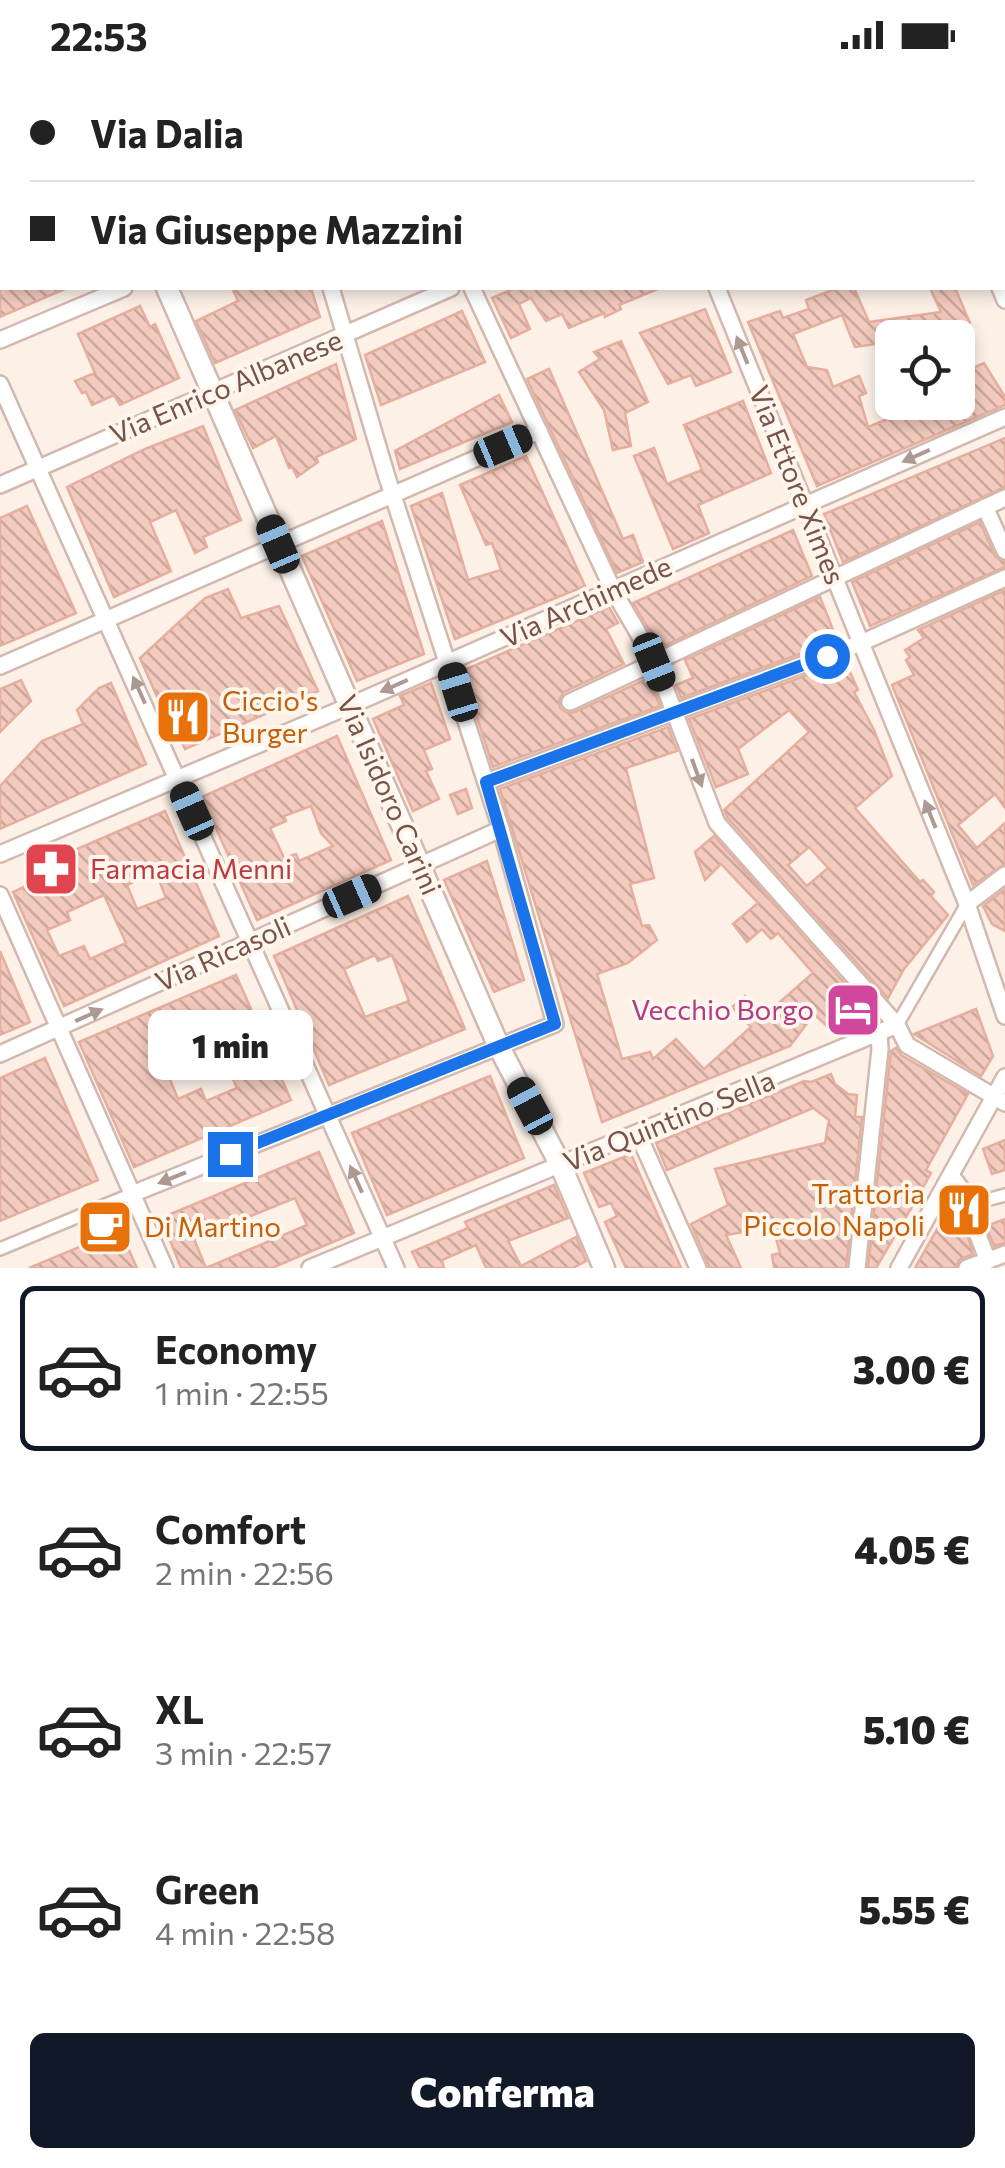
<!DOCTYPE html>
<html lang="it">
<head>
<meta charset="utf-8">
<style>
	:root { --surface:#fff; --page:#f6f6f6; --text:#222; --muted:#767676; --line:#e0e0e0; --accent:#111827 }
	body { margin:0; font-family:Commissioner,sans-serif; background:var(--page); color:var(--text); height:100vh; display:flex; flex-direction:column; font-size:38px; white-space:nowrap }
	* { box-sizing:border-box; margin:0 }
	p { font-size:32px; color:var(--muted) }
	.icon { flex:none; width:55px; height:55px; fill:none; stroke:currentColor; stroke-width:2; stroke-linecap:round; stroke-linejoin:round }
	.map { position:relative; height:1198px; overflow:hidden }
	.details { display:flex; flex-direction:column; background:var(--surface); flex:1 }
	.details>* { flex:none }
	.hud { position:absolute; left:0px; top:0px; width:1005px; height:220px; box-shadow:0 5px 15px #0003; display:grid; align-content:center; height:220px; padding:0 30px; background:var(--surface) }
	.fabs { position:absolute; left:875px; top:250px; display:grid; gap:20px }
	.fabs a { display:grid; place-items:center; width:100px; height:100px; border-radius:15px; background:var(--surface); box-shadow:0 5px 15px #0003; font-size:50px }
	.end { position:absolute; width:45px; height:45px; margin:-22px; border:12px solid #1a73e8; background:#fff; box-shadow:0 0 0 5px #fff }
	.from { border-radius:50% }
	.bubble { position:absolute; height:70px; border-radius:15px; background:var(--surface); box-shadow:0 5px 15px #0003; font-size:32px; font-weight:800; line-height:70px; text-align:center }
	.car { position:absolute; width:30px; height:60px; margin:-30px -15px; border-radius:12px; box-shadow:0 0 8px 2px #0007; background:linear-gradient(#222 24%,#8ab4d8 0 40%,#222 0 76%,#8ab4d8 0 86%,#222 0) }
	.hud b { display:flex; align-items:center; gap:35px; height:95px; font-size:38px }
	.hud b+b { border-top:2px solid var(--line) }
	.hud i { width:25px; height:25px; background:var(--text) }
	ul { padding:18px 0 0; list-style:none }
	li { display:flex; align-items:center; gap:30px; height:165px; margin:0 20px 15px; padding:0 10px; border:5px solid transparent; border-radius:15px }
	li div { flex:1 }
	li b { display:block; font-size:38px }
	li em { font-style:normal; font-weight:800 }
	li.on { border-color:var(--accent) }
	li>.icon { width:90px; height:90px; stroke-width:1.5 }
	.primary-button { display:flex; gap:20px; margin-top:auto; padding:20px 30px }
	.primary-button a { flex:1; height:115px; border-radius:15px; background:var(--accent); color:#fff; font-size:40px; font-weight:800; line-height:115px; text-align:center }
	.status { display:flex; justify-content:space-between; align-items:center; height:70px; padding:0 50px; background:var(--surface); direction:ltr }
	.status svg { height:28px; fill:currentColor }
	.map>svg:first-child { display:block }
</style>
</head>
<body>
<div class="status"><b>22:53</b><svg viewBox="0 0 49 12"><path d="M0 12V9h3v3zM5 12V6h3v6zM10 12V3h3v9zM15 12V0h3v12zM26 1h20v11H26zM47 4h2v5h-2z"/></svg></div>
<div class="map">
<svg width="1005" height="1198" viewBox="0 0 1005 1198">
	<defs>
		<pattern id="building-back-hatch" width="6" height="6" patternUnits="userSpaceOnUse" patternTransform="scale(2.5)"><rect width="6" height="6" fill="#f3cabe"/><path d="M-1 5l2 2M0 0l6 6M5-1l2 2" fill="none" stroke="#caa79c"/></pattern>
	</defs>
	<rect width="100%" height="100%" fill="#fdf1e7"/>
	<g fill="url(#building-back-hatch)" stroke="#e6ae9e" stroke-width="2.5" fill-rule="evenodd">
		<path d="M0 218H67L0 247Z"/>
		<path d="M232 218H311L320 247 215 293 196 251 238 231Z"/>
		<path d="M515 218H660L619 235 621 239 605 247 604 243 569 258 562 244 546 251 531 228 519 234 530 259 511 268 492 228Z"/>
		<path d="M838 218H854L869 252 941 242 930 218H955L970 253 964 260 918 268H892V272L855 277 842 245 793 264 807 297 827 300 833 317 859 306 866 323 859 326 868 357 930 332H958V304L984 293 1005 327V335L817 416 748 252 780 241 783 248 809 239 806 230Z"/>
		<path d="M140 236 150 257 155 254 179 308 120 335 114 325 92 335 86 322 82 323 75 311 95 303 78 264Z"/>
		<path d="M705 239 731 302 696 316 691 305 668 314 640 263Z"/>
		<path d="M462 241 485 292 381 335 365 285Z"/>
		<path d="M621 271 648 332 625 343 631 376 613 380 604 340 579 302 600 289 594 282Z"/>
		<path d="M336 294 356 369 316 387 318 392 297 407 292 397 289 398 276 366 253 378 235 340Z"/>
		<path d="M549 299 623 469 633 465 643 492 617 503 527 309Z"/>
		<path d="M499 325 512 352 400 399 395 381Z"/>
		<path d="M743 331 771 403 698 435 709 463 673 479 634 386 654 378 667 414 702 400 684 355Z"/>
		<path d="M203 356 241 450 203 467 207 477 195 483 176 440 150 452 171 501 114 527 67 417 145 379Z"/>
		<path d="M1005 368V417L843 492 824 444Z"/>
		<path d="M526 386 585 516 455 569 411 436 442 423 468 510 501 500 492 473 486 475 460 415Z"/>
		<path d="M27 436 76 543 0 576V448Z"/>
		<path d="M382 451 424 584 357 611 302 486Z"/>
		<path d="M980 452 995 486 1005 492V497L870 556 852 512Z"/>
		<path d="M793 460 812 506 660 578 633 533Z"/>
		<path d="M228 519 241 548 279 536 318 621 185 679 162 627 158 629 140 588 205 528Z"/>
		<path d="M1005 520V738L995 724 958 755 977 778 1005 753V794L973 815 892 615 914 605 906 590 910 587 905 580 924 568 918 560Z"/>
		<path d="M820 527 837 570 681 628 676 615 693 608 685 590Z"/>
		<path d="M609 537 618 553 606 559 624 594 564 622 559 630 560 638 568 643 575 642 649 608 660 636 493 697 462 601Z"/>
		<path d="M845 591 858 620 854 622 874 660 892 706 855 738 920 812 923 810 934 822 931 826 948 845 904 899 888 928 727 747 724 740 809 662 789 640 738 679 748 704 716 717 689 649ZM809 777 828 798 807 816 788 795Z"/>
		<path d="M21 610 31 631 0 662V619Z"/>
		<path d="M111 613 146 694 0 759V716L42 671 83 654 77 640 99 618Z"/>
		<path d="M431 613 450 669 424 680 432 699 426 701 439 729 413 741 373 649 404 635 400 626Z"/>
		<path d="M668 657 677 681 626 698 654 808 630 814 642 856 649 855 657 870 628 893 597 904 622 989 650 982 653 989 676 969 704 999 751 957 732 937 745 926 757 952 813 903 778 863 771 869 762 859 747 872 733 854 758 833 721 794 705 810 695 782 714 766 870 942 829 958 814 944 790 976 602 1052 500 719Z"/>
		<path d="M337 666 391 790 257 850 202 727ZM311 736 321 763 333 776 299 791 296 784 284 788 270 758 286 751 284 746Z"/>
		<path d="M466 719 472 738 458 744 450 725Z"/>
		<path d="M165 741 219 866 64 936 13 822 36 811 31 799ZM156 802 166 828 137 839 127 815ZM104 825 126 873 90 889 84 876 59 886 47 860 70 850 67 842Z"/>
		<path d="M487 791 524 910 494 922 444 810Z"/>
		<path d="M1005 819V861L992 854 983 836Z"/>
		<path d="M408 826 465 959 329 1015 274 886ZM375 885 378 891 392 885 409 931 365 947 344 899Z"/>
		<path d="M0 881 30 952 0 965Z"/>
		<path d="M236 905 291 1030 134 1097 79 972ZM217 972 220 977 224 976 236 1005 232 1007 237 1018 206 1031 201 1019 178 1029 164 995Z"/>
		<path d="M976 939 993 986 981 1006 914 964Z"/>
		<path d="M896 978 901 985 968 1024 926 1100 931 1103 915 1132 876 1198H868L891 981Z"/>
		<path d="M45 988 98 1110 0 1151V1008Z"/>
		<path d="M831 1004 835 1014 848 1024 857 1025 855 1047H862L846 1198H774L772 1185 780 1183 773 1157 726 1165 741 1198H710L691 1154 728 1135 715 1099 825 1073 829 1050 813 1038 667 1100 656 1073 804 1011 811 1012Z"/>
		<path d="M490 1006 524 1088 387 1145 352 1063Z"/>
		<path d="M1005 1070V1100L992 1104 983 1079Z"/>
		<path d="M319 1082 354 1163 272 1198H206L307 1155 295 1128 194 1169 206 1198H181L161 1148Z"/>
		<path d="M631 1084 640 1105 681 1198H626L605 1152 617 1146 611 1133 599 1137 584 1103Z"/>
		<path d="M554 1115 568 1148 508 1171 521 1196 576 1167 586 1191 573 1198H486L476 1175 442 1190 444 1198H420L412 1182 468 1158 465 1152Z"/>
		<path d="M956 1126 973 1184 959 1190 956 1198H915Z"/>
		<path d="M1005 1149V1173L994 1176 986 1156Z"/>
		<path d="M120 1160 137 1198H29Z"/>
	</g>
	<g fill="none" stroke-linecap="round" stroke-linejoin="round">
		<g stroke="#d2b9af" stroke-width="16">
			<g id="pedestrian">
				<path d="M897 955 967 834"/>
				<path d="M951 1102 964 1119 976 1160"/>
				<path d="M968 1135 1005 1125"/>
				<path d="M0 1179 132 1124"/>
			</g>
		</g>
		<g stroke="#d2b9af" stroke-width="20">
			<g id="minor">
				<path d="M378 0 379 2"/>
				<path d="M767 0 771 2"/>
				<path d="M292 2 297 0"/>
				<path d="M928 2 933 0"/>
				<path d="M0 136 2 135"/>
				<path d="M472 218 613 520 655 592 717 753 897 955 907 975 1005 1033"/>
				<path d="M717 218 967 834 1005 946"/>
				<path d="M1000 218 1005 230"/>
				<path d="M0 270 124 218"/>
				<path d="M0 314 396 1198"/>
				<path d="M0 415 451 218"/>
				<path d="M985 437 1005 481"/>
				<path d="M0 596 539 361"/>
				<path d="M570 632 1005 428"/>
				<path d="M486 712 861 573 1005 508"/>
				<path d="M0 784 349 636 1005 347"/>
				<path d="M0 825 165 1198"/>
				<path d="M967 834 1005 805"/>
				<path d="M0 984 501 759"/>
				<path d="M638 1064 698 1198"/>
				<path d="M132 1124 555 954 501 759 387 407 331 218"/>
				<path d="M976 1160 988 1191"/>
				<path d="M310 1198 897 955"/>
				<path d="M857 1198 880 979 879 964"/>
				<path d="M899 1198 1005 1007"/>
				<path d="M967 1198 1005 1184"/>
			</g>
		</g>
		<g stroke="#d2b9af" stroke-width="25">
			<g id="tertiary">
				<path d="M72 0 73 2"/>
				<path d="M167 218 499 977 561 1096 604 1198"/>
			</g>
		</g>
		<use href="#pedestrian" stroke="#fff" stroke-width="11"/>
		<use href="#minor" stroke="#fff" stroke-width="15"/>
		<use href="#tertiary" stroke="#fff" stroke-width="20"/>
	</g>
	<defs><path id="oneway-solid" d="M-6-.8H1V-3.2L6.5 0L1 3.2V.8H-6Z" transform="scale(2.5)"/></defs>
	<g fill="#ae9892">
		<use href="#oneway-solid" transform="translate(742 280) rotate(-112)"/>
		<use href="#oneway-solid" transform="translate(916 386) rotate(156)"/>
		<use href="#oneway-solid" transform="translate(394 616) rotate(156)"/>
		<use href="#oneway-solid" transform="translate(139 620) rotate(-114)"/>
		<use href="#oneway-solid" transform="translate(697 703) rotate(70)"/>
		<use href="#oneway-solid" transform="translate(930 744) rotate(-112)"/>
		<use href="#oneway-solid" transform="translate(89 945) rotate(-24)"/>
		<use href="#oneway-solid" transform="translate(172 1108) rotate(158)"/>
		<use href="#oneway-solid" transform="translate(356 1109) rotate(-114)"/>
	</g>
	<g fill="none" stroke-linecap="round" stroke-linejoin="round">
		<path stroke="#1a73e8" stroke-width="12" d="M230 1084 555 954 486 712 827 586"/>
	</g>
	<defs>
		<g id="restaurant-square" transform="scale(2.875)"><rect x="-9" y="-9" width="18" height="18" rx="4" fill="#e8710a" stroke="#fff6ee"/><path d="M-5-6h1v4h1v-4h1v4h1v-4h1v5L-1.5 .5V6h-2V.5L-5-1ZM5-6V6H3V1.5H1.5Q1.5-4 5-6Z" fill="#fff"/></g>
		<g id="pharmacy-square" transform="scale(2.875)"><rect x="-9" y="-9" width="18" height="18" rx="4" fill="#e0444e" stroke="#fff6ee"/><path d="M-2-6h4v4h4v4h-4v4h-4v-4h-4v-4h4Z" fill="#fff"/></g>
		<g id="hotel-square" transform="scale(2.875)"><rect x="-9" y="-9" width="18" height="18" rx="4" fill="#d1479c" stroke="#fff6ee"/><path d="M-6-4.5h1.5V1H6V5H4.5V3h-9V5H-6ZM-4 0a1.8 1.8 0 1 1 3.6 0ZM.5 0V-2.5h3Q6-2.5 6 0Z" fill="#fff"/></g>
		<g id="cafe-square" transform="scale(2.875)"><rect x="-9" y="-9" width="18" height="18" rx="4" fill="#e8710a" stroke="#fff6ee"/><path d="M-5.5-4.5H6V0H3Q3 3.5 0 3.5H-2.5Q-5.5 3.5-5.5 0ZM3-3.2v2h1.7v-2ZM-6 4.5H4V6H-6Z" fill="#fff"/></g>
	</defs>
	<g fill-rule="evenodd">
		<use href="#restaurant-square" x="183" y="647"/>
		<use href="#pharmacy-square" x="51" y="799"/>
		<use href="#hotel-square" x="853" y="940"/>
		<use href="#restaurant-square" x="964" y="1140"/>
		<use href="#cafe-square" x="105" y="1157"/>
	</g>
	<g text-anchor="middle" stroke-width="8" stroke-linejoin="round" paint-order="stroke">
		<g font-size="28" fill="#78534a" stroke="#fff6ee">
			<text transform="translate(226 317) rotate(-23)" y="10">Via Enrico Albanese</text>
			<text transform="translate(797 415) rotate(68)" y="10">Via Ettore Ximes</text>
			<text transform="translate(586 532) rotate(-24)" y="10">Via Archimede</text>
			<text transform="translate(389 725) rotate(66)" y="10">Via Isidoro Carini</text>
			<text transform="translate(223 884) rotate(-24)" y="10">Via Ricasoli</text>
			<text transform="translate(669 1051) rotate(-22)" y="10">Via Quintino Sella</text>
		</g>
		<g font-size="28" fill="#c56008" stroke="#fff6ee" text-anchor="start">
			<text x="222" y="641">Ciccio's<tspan x="222" dy="32">Burger</tspan></text>
			<text x="925" y="1134" text-anchor="end">Trattoria<tspan x="925" dy="32">Piccolo Napoli</tspan></text>
			<text x="144" y="1167">Di Martino</text>
		</g>
		<g font-size="28" fill="#be3a42" stroke="#fff6ee" text-anchor="start">
			<text x="90" y="809">Farmacia Menni</text>
		</g>
		<g font-size="28" fill="#b23c85" stroke="#fff6ee" text-anchor="end">
			<text x="814" y="950">Vecchio Borgo</text>
		</g>
	</g>
</svg>
<div class="fabs">
<a><svg class="icon" aria-label="locate" viewBox="0 0 24 24"><circle cx="12" cy="12" r="6"/><path d="M12 2v4M12 18v4M2 12h4M18 12h4"/></svg></a>
</div>
<i class="end from" style="left:827px;top:586px"></i>
<i class="end" style="left:230px;top:1084px"></i>
<div class="bubble" style="left:148px;top:940px;width:165px">1 min</div>
<i class="car" style="left:503px;top:376px;rotate:67deg"></i>
<i class="car" style="left:278px;top:474px;rotate:337deg"></i>
<i class="car" style="left:654px;top:592px;rotate:158deg"></i>
<i class="car" style="left:458px;top:622px;rotate:343deg"></i>
<i class="car" style="left:192px;top:741px;rotate:336deg"></i>
<i class="car" style="left:352px;top:826px;rotate:66deg"></i>
<i class="car" style="left:530px;top:1036px;rotate:332deg"></i>
<div class="hud">
<b><i class="from"></i>Via Dalia</b>
<b><i></i>Via Giuseppe Mazzini</b>
</div>
</div>
<section class="details">
<ul>
<li class="on"><svg class="icon" aria-label="car" viewBox="0 0 24 24"><path d="M5 17H2v-5l4-1 3-4h7l3 4 3 1v5h-3M9 17h6M6 11h13"/><circle cx="7" cy="17" r="2"/><circle cx="17" cy="17" r="2"/></svg><div><b>Economy</b><p>1 min · 22:55</p></div><em>3.00 €</em></li>
<li><svg class="icon" aria-label="car" viewBox="0 0 24 24"><path d="M5 17H2v-5l4-1 3-4h7l3 4 3 1v5h-3M9 17h6M6 11h13"/><circle cx="7" cy="17" r="2"/><circle cx="17" cy="17" r="2"/></svg><div><b>Comfort</b><p>2 min · 22:56</p></div><em>4.05 €</em></li>
<li><svg class="icon" aria-label="car" viewBox="0 0 24 24"><path d="M5 17H2v-5l4-1 3-4h7l3 4 3 1v5h-3M9 17h6M6 11h13"/><circle cx="7" cy="17" r="2"/><circle cx="17" cy="17" r="2"/></svg><div><b>XL</b><p>3 min · 22:57</p></div><em>5.10 €</em></li>
<li><svg class="icon" aria-label="car" viewBox="0 0 24 24"><path d="M5 17H2v-5l4-1 3-4h7l3 4 3 1v5h-3M9 17h6M6 11h13"/><circle cx="7" cy="17" r="2"/><circle cx="17" cy="17" r="2"/></svg><div><b>Green</b><p>4 min · 22:58</p></div><em>5.55 €</em></li>
</ul>
<div class="primary-button"><a>Conferma</a></div>
</section>
</body>
</html>
